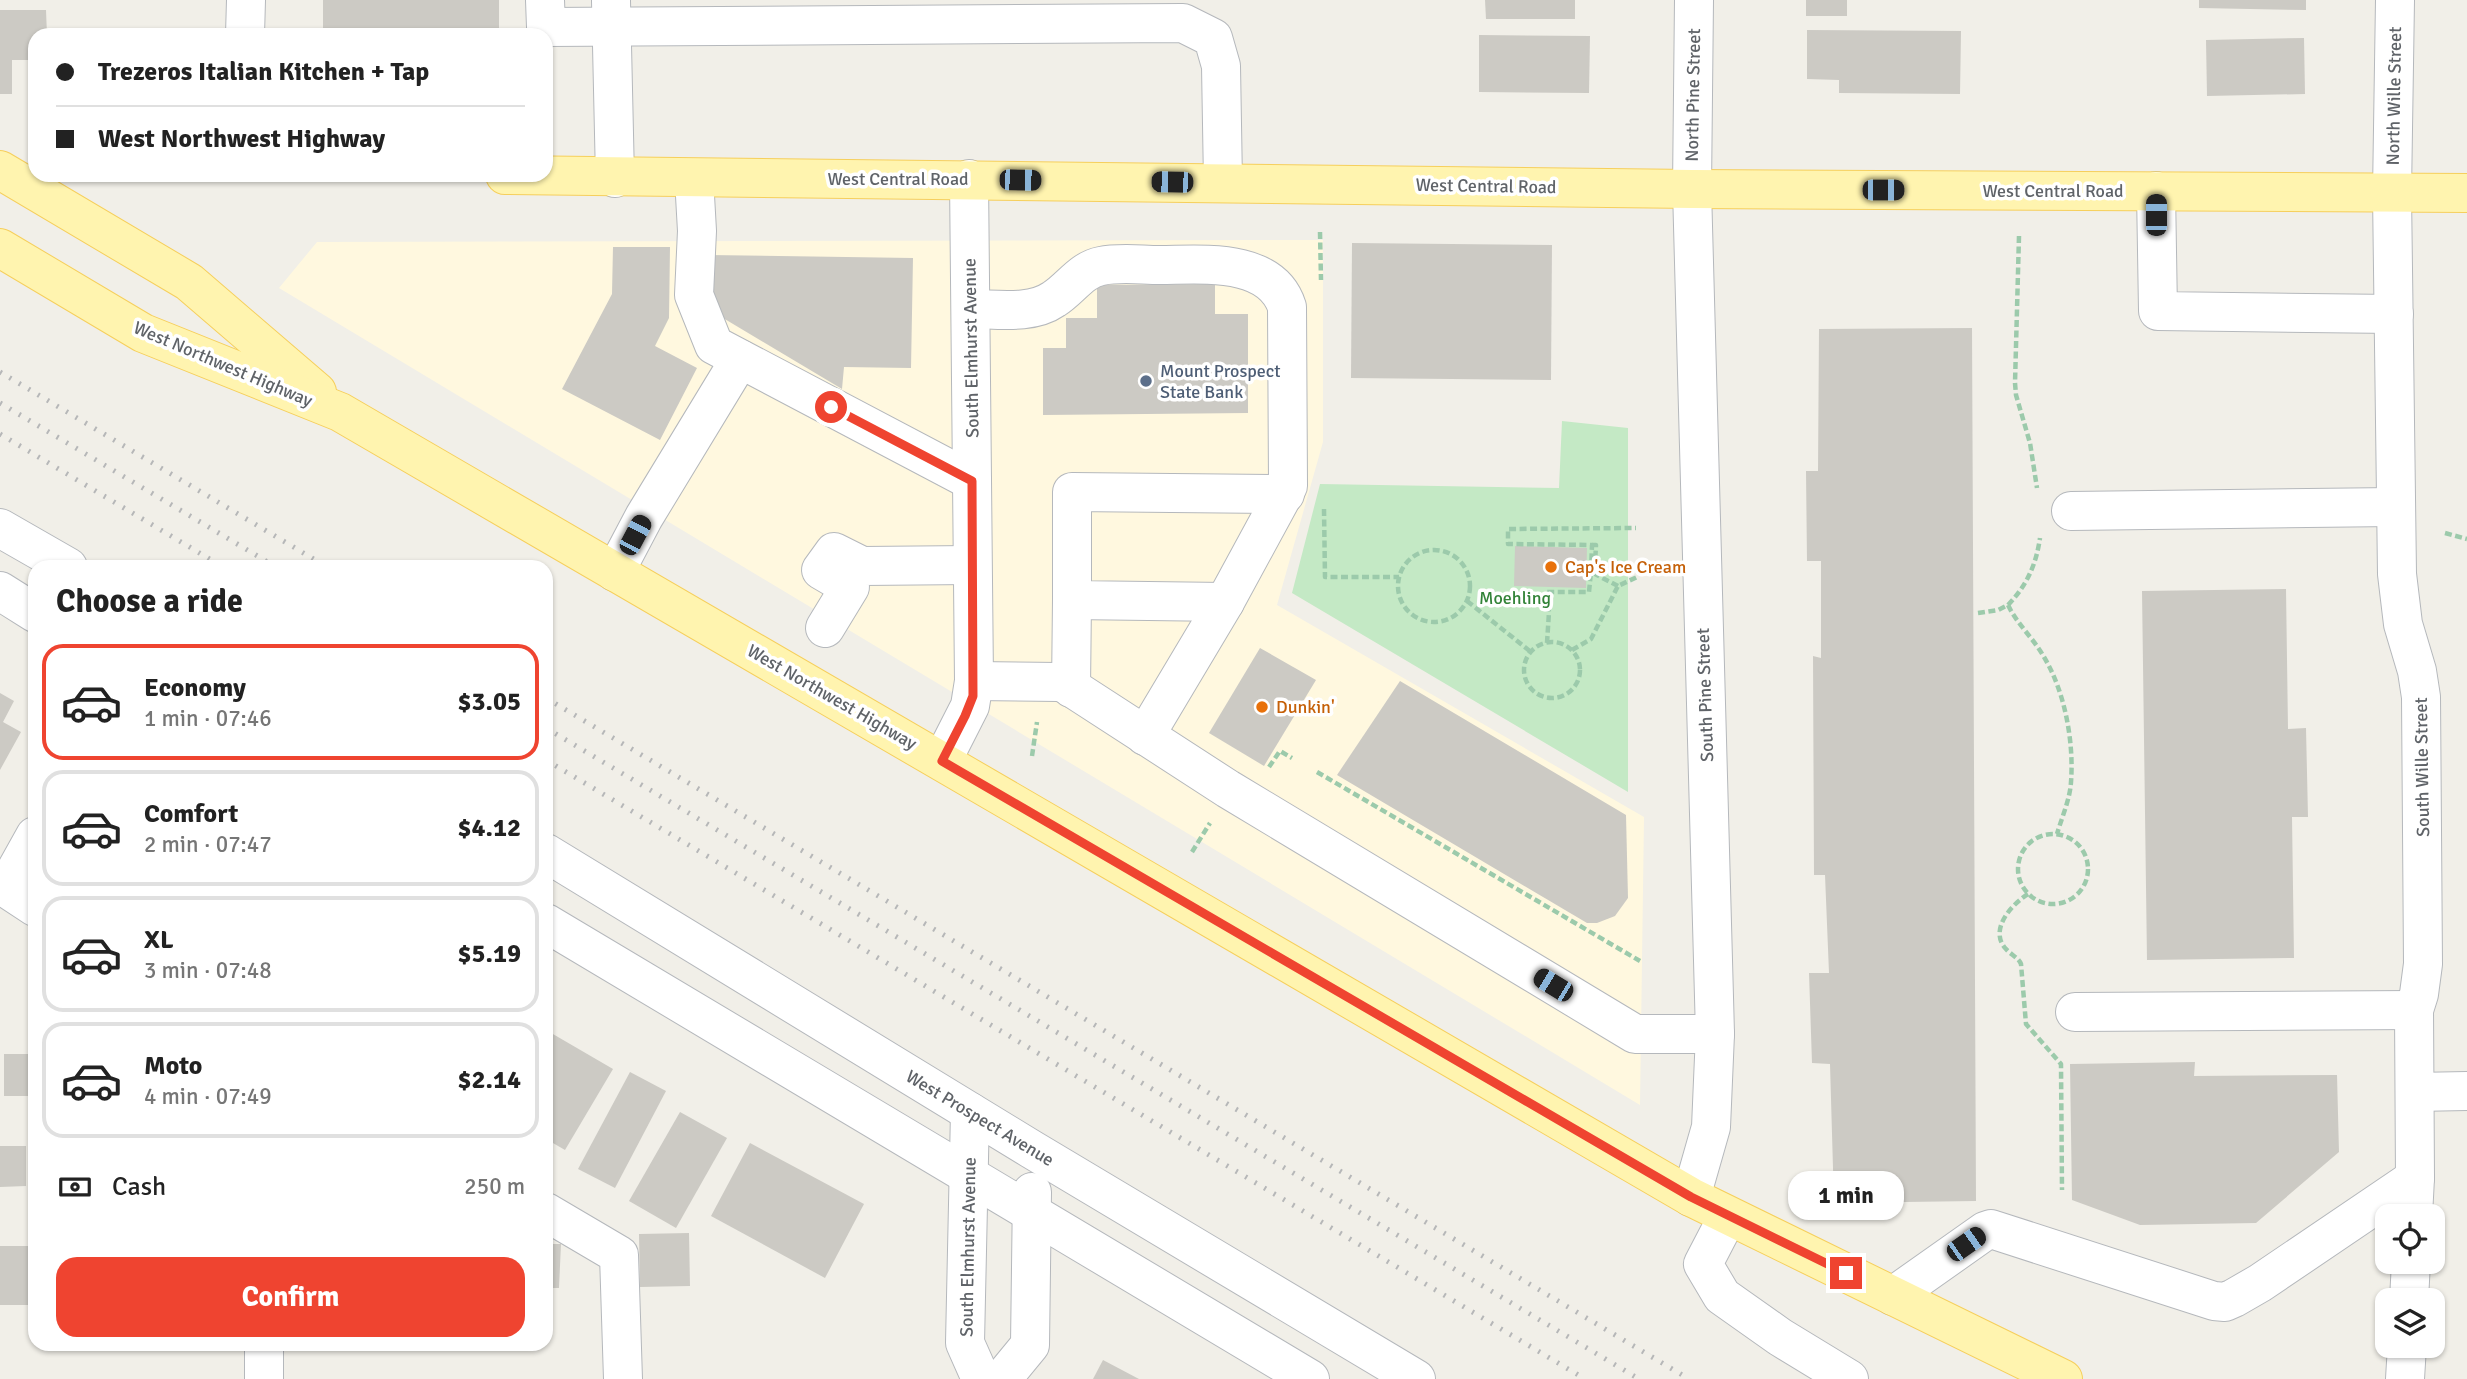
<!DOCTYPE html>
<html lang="en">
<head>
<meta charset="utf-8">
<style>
	:root { --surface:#fff; --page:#f2f2f2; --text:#222; --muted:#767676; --line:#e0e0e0; --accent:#ef4430 }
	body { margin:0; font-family:Signika,sans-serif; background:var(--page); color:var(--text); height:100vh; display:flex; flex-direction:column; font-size:26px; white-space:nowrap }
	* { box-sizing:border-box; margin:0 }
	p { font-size:23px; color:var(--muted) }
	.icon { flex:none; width:38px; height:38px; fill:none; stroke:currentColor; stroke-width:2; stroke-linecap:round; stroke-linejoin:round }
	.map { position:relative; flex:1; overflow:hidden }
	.panel { position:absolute; left:28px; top:560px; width:525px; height:791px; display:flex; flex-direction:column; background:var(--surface); border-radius:21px; box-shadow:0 2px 5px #0004 }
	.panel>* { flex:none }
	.hud { position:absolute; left:28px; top:28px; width:525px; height:154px; border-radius:21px; box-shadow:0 2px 5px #0004; display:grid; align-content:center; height:154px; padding:0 28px; background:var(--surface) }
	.buttons { position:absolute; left:2375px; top:1204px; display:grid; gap:14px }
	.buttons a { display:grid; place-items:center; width:70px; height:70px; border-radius:14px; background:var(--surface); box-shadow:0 2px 5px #0004; font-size:35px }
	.end { position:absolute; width:32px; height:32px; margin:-16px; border:9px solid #ef4430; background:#fff; box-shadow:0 0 0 4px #fff }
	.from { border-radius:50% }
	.bubble { position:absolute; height:49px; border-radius:21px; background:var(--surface); box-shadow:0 2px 5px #0004; font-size:23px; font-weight:800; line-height:49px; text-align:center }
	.car { position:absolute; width:21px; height:42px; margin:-21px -10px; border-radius:9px; box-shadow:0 0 5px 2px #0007; background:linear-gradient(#222 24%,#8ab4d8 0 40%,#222 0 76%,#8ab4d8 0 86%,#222 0) }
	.hud b { display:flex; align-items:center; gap:24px; height:66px; font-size:26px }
	.hud b+b { border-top:2px solid var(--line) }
	.hud i { width:18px; height:18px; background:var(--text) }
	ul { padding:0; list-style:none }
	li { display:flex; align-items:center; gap:21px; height:116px; margin:0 14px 10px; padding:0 14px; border:4px solid var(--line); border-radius:21px }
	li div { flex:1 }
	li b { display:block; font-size:26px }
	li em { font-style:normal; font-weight:800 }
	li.active { border-color:var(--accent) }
	li>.icon { width:63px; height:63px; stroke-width:1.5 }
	h2 { padding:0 28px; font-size:32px; line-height:84px }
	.pay { display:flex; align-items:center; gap:18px; height:77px; padding:0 28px; font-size:26px }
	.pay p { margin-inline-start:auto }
	.button { display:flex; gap:14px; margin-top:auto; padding:14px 28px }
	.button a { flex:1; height:80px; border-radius:21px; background:var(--accent); color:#fff; font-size:28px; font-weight:800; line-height:80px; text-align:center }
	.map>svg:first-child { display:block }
</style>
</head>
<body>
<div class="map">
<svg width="2467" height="1379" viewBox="0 0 2467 1379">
	<rect width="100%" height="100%" fill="#f1efe8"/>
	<path fill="#fff8df" d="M1323 240V442L1277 605 1644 817 1640 1105 279 288 317 242Z"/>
	<path fill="#c4e9c5" d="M1562 421 1628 428V792L1292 593 1320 484 1559 488Z"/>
	<g fill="#cccac4">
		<rect x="323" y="0" width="176" height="35"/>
		<path d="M1485 0H1575V19H1486Z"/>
		<rect x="1806" y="0" width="41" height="16"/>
		<path d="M2199 0H2306V10L2199 8Z"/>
		<path d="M0 10H46L47 35H35V60H12V94H0Z"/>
		<path d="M1807 30 1961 31 1960 94 1839 93V80L1807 79Z"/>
		<path d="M1479 35 1590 36 1589 93 1479 92Z"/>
		<path d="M2304 38 2305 94 2207 96 2206 40Z"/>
		<path d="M1352 243 1552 245 1551 380 1351 378Z"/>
		<path d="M613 247H670L669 318 655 346 697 368 660 440 562 389 612 294Z"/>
		<path d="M708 255 913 258 911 368 844 367 842 389 708 309Z"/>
		<path d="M1215 284V314H1248V413L1043 415V348H1066V318H1097V285Z"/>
		<path d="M1972 328 1976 1201 1834 1203 1830 1064 1812 1063 1809 973H1829L1825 875H1814L1813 656 1821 658V561H1807L1806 471H1818L1819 329Z"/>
		<path d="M1515 546 1587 548 1586 588 1514 586Z"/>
		<path d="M2286 589 2288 729 2306 728 2308 817H2292L2294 958 2147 960 2142 591Z"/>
		<path d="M1260 648 1316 680 1264 766 1209 733Z"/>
		<path d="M1400 681 1626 815 1628 898 1615 916 1597 923H1587L1337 775Z"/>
		<path d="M0 693 14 701 3 722 21 732 0 770Z"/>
		<path d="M546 1030 613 1069 565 1150 546 1139Z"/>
		<rect x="4" y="1054" width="31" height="42"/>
		<path d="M2195 1062 2194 1076 2337 1075 2339 1152 2256 1223 2140 1225 2072 1200 2070 1064Z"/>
		<path d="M630 1072 666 1091 615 1188 578 1169Z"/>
		<path d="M680 1112 727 1138 676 1228 629 1201Z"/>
		<path d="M750 1143 864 1204 825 1278 711 1216Z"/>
		<path d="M0 1146H26V1186L0 1187Z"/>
		<path d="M689 1233 690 1286 640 1287 639 1234Z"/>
		<path d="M546 1244H561L559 1288H546Z"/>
		<rect x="0" y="1246" width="35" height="59"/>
		<path d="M1103 1360 1139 1379H1093Z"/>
	</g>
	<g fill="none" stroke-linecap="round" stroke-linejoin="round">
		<g stroke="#b5b8bc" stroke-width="40">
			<g id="minor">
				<path d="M545 0 546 27 1183 23 1213 38 1221 66 1223 182"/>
				<path d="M2395 0 2392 193 2397 574 2403 624 2417 671 2421 697 2423 964 2419 994 2414 1010 2415 1178 2413 1216"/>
				<path d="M611 1 615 178"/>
				<path d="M245 35 246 0"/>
				<path d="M694 178 697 231 694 295 714 345 972 481"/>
				<path d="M2156 191 2158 311 2394 314"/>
				<path d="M971 309C997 309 1031 315 1054 299 1071 288 1081 270 1101 266 1120 262 1141 265 1160 265 1201 265 1271 257 1287 307L1288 486 1225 602 1145 736"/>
				<path d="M2071 511 2394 507"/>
				<path d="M0 528 68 567"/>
				<path d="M615 572 644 517 740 359"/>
				<path d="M0 591 35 613"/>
				<path d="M1225 602 1072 600V492L1285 494"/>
				<path d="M825 628 850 587 821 570 834 552 862 566 972 565"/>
				<path d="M974 681 1059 682 1066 684 1228 789 1635 1034H1715"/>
				<path d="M1071 688 1072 600"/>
				<path d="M942 761 970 706 974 681 969 179"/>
				<path d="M546 853 1031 1149 1416 1379"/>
				<path d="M0 884 35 907"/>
				<path d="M6 888 35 836"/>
				<path d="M546 923 1310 1379"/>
				<path d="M2075 1012 2414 1010"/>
				<path d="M2415 1092 2467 1091"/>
				<path d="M970 1112 965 1343 981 1379"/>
				<path d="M1691 1197 1711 1127 1715 1034 1692 189 1694 0"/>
				<path d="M546 1212 619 1255 623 1379"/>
				<path d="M1728 1216 1703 1264 1722 1296 1780 1337 1849 1379"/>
				<path d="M1893 1296 1985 1231 1991 1229 2214 1301 2225 1302 2234 1298 2260 1283 2415 1178"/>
				<path d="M2409 1300 2411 1262"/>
				<path d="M264 1379V1344"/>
				<path d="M1002 1379 1030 1345 1032 1192"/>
				<path d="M2405 1379 2407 1346"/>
			</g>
		</g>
		<g stroke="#f6cf5c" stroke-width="40">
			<g id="major">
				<path d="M0 170 189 282 317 392"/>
				<path d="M505 175 1692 189 2467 193"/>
				<path d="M0 248 143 333 340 412 1691 1197 2063 1379"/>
			</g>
		</g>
		<g stroke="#9ccaab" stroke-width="4.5" stroke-dasharray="7 3.5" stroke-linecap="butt">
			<path d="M1320 232 1321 280"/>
			<path d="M2019 236 2015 383 2016 395 2030 443 2037 488"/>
			<path d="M1324 509 1325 577H1399"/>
			<path d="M2445 533 2467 539"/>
			<circle cx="1434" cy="586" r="36"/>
			<path d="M1591 564H1595L1596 545H1592"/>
			<path d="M1618 586 1591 572 1592 545 1508 544V529L1636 528"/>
			<path d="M1467 601 1531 652"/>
			<path d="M2008 605C2027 585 2036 565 2040 538"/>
			<path d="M1978 613 1998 610 2008 605C2017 624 2034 639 2044 657 2065 692 2074 742 2071 782 2070 799 2062 817 2057 834"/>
			<circle cx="1552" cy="670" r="28"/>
			<path d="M1547 643 1549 612 1546 592H1589L1591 572"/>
			<path d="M1572 650 1591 639 1618 586 1637 577"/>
			<path d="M1032 756 1037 722"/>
			<path d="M1269 767 1280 751 1292 758"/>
			<path d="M1317 772 1640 961"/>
			<circle cx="2053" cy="869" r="35"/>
			<path d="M1192 852 1210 823"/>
			<path d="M2028 894C2012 904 1988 930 2006 949 2011 955 2018 957 2021 964L2026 1024 2061 1064 2062 1190"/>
		</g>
		<use href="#minor" stroke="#fff" stroke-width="38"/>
		<use href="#major" stroke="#fff4af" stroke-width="38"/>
		<g stroke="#b6b7b8" stroke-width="5" stroke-dasharray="2 9" stroke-linecap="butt">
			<path d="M0 372 327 567"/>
			<path d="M0 403 276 567"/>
			<path d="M0 434 223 567"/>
			<path d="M546 698 1689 1379"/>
			<path d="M546 728 1639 1379"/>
			<path d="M546 760 1585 1379"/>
		</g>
	</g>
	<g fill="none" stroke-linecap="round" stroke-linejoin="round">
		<path stroke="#ef4430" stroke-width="9" d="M831 407 972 481 973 696 965 716 942 761 1691 1197 1846 1273"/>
	</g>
	<circle fill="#5c6f8a" stroke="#fff" stroke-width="2.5" cx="1146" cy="381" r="7"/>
	<g fill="#e8710a" stroke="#fff" stroke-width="2.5">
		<circle cx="1551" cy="567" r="7"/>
		<circle cx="1262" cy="707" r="7"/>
	</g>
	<g text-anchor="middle" stroke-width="7" stroke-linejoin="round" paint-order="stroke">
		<g font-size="18" fill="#5f6368" stroke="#fff">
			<text transform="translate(1693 95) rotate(-89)" y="6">North Pine Street</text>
			<text transform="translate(2394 96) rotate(-89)" y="6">North Wille Street</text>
			<text x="898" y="185">West Central Road</text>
			<text transform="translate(1486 186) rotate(1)" y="6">West Central Road</text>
			<text x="2053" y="197">West Central Road</text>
			<text transform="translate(971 348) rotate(-91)" y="6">South Elmhurst Avenue</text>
			<text transform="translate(223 364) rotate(23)" y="6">West Northwest Highway</text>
			<text transform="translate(1705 695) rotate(-92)" y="6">South Pine Street</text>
			<text transform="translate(832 697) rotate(30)" y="6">West Northwest Highway</text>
			<text transform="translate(2422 767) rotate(-91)" y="6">South Wille Street</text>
			<text transform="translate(980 1118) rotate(31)" y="6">West Prospect Avenue</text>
			<text transform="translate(968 1247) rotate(-89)" y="6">South Elmhurst Avenue</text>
		</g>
		<g font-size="18" fill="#4e5e75" stroke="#fff" text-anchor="start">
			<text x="1160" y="377">Mount Prospect<tspan x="1160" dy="21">State Bank</tspan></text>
		</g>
		<g font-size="18" fill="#c56008" stroke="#fff" text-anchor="start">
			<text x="1565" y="573">Cap's Ice Cream</text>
			<text x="1276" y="713">Dunkin'</text>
		</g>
		<g font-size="18" fill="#328338" stroke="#fff">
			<text x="1515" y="604">Moehling</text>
		</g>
	</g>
</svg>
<div class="buttons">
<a><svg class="icon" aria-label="locate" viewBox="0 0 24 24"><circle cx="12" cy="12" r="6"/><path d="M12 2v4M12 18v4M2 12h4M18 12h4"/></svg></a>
<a><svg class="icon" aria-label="layers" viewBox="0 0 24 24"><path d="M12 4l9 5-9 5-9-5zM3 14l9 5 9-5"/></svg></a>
</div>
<i class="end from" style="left:831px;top:407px"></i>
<i class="end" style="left:1846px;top:1273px"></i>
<div class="bubble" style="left:1788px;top:1171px;width:116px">1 min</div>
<i class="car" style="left:1020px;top:180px;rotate:91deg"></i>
<i class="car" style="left:1172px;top:182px;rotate:271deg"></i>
<i class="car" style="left:1883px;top:190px;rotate:90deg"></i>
<i class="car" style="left:2156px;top:215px;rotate:0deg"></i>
<i class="car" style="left:635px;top:535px;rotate:28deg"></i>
<i class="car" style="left:1553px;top:985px;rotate:301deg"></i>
<i class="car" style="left:1966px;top:1244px;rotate:55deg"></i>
<div class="hud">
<b><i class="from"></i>Trezeros Italian Kitchen + Tap</b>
<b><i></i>West Northwest Highway</b>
</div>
<section class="panel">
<h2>Choose a ride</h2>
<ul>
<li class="active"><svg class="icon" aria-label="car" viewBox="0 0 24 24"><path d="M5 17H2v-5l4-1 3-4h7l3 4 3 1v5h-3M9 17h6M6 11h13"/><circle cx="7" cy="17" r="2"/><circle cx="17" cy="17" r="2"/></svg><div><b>Economy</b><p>1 min · 07:46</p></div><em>$3.05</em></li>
<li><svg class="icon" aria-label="car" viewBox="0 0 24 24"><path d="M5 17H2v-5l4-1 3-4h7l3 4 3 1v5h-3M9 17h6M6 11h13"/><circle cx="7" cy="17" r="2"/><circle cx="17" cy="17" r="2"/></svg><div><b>Comfort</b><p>2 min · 07:47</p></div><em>$4.12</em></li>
<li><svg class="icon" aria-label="car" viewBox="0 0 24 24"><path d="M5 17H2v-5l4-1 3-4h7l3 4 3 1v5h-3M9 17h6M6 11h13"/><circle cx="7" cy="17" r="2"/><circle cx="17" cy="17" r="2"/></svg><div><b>XL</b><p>3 min · 07:48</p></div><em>$5.19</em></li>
<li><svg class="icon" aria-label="car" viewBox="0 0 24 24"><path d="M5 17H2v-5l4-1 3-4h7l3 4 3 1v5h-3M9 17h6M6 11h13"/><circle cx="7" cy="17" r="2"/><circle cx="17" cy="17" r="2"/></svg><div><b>Moto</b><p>4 min · 07:49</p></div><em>$2.14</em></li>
</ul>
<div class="pay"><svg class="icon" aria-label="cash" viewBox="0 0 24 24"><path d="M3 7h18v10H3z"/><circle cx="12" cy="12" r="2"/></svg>Cash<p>250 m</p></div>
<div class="button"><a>Confirm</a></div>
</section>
</div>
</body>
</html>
